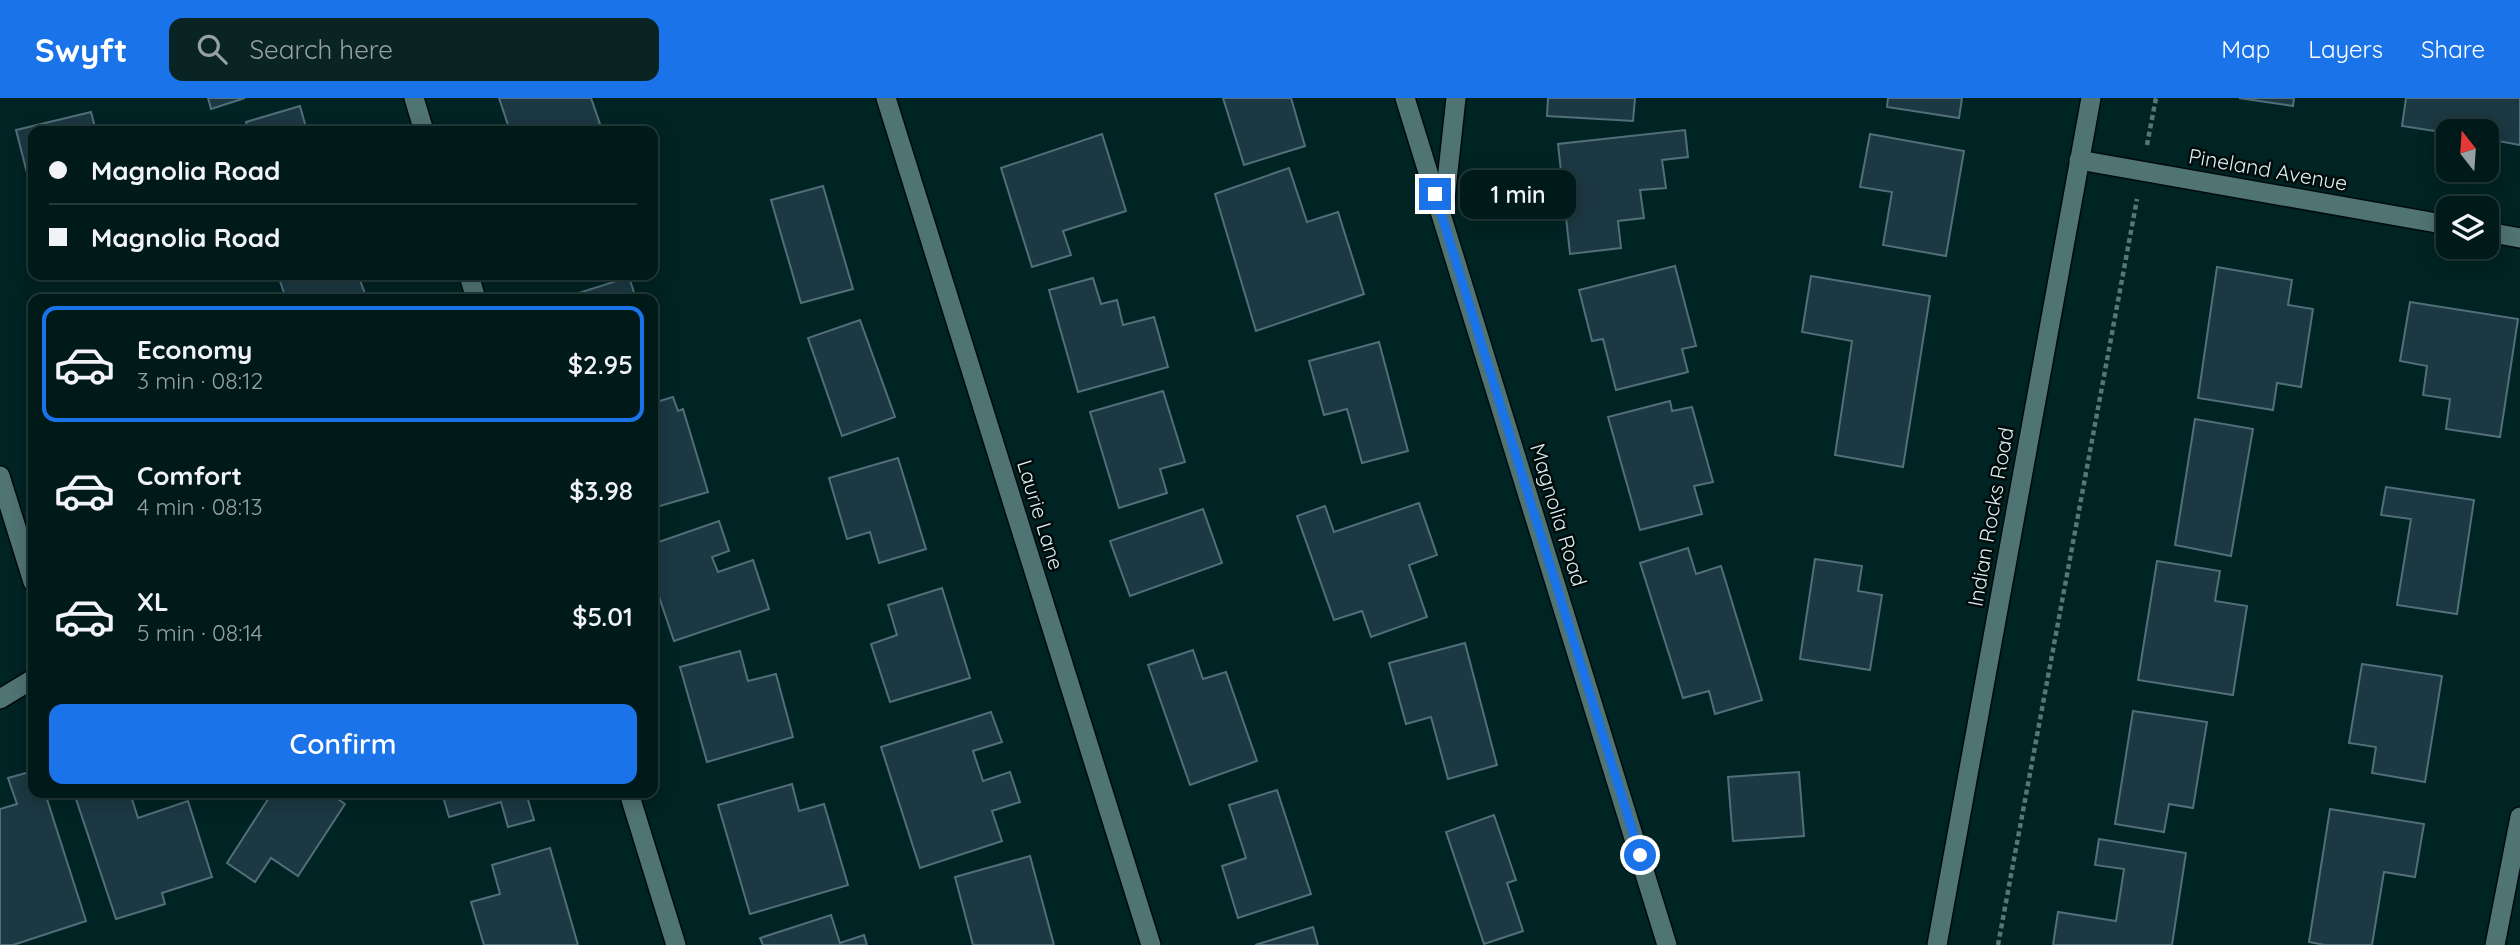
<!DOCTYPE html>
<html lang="en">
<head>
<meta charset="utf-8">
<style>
	:root { --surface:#001a1a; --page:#0a2323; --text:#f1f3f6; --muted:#95a1a2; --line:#223839; --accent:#1a73e8 }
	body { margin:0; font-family:Quicksand,sans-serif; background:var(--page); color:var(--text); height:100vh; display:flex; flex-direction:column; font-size:26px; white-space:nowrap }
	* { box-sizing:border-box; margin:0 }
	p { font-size:23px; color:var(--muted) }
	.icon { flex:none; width:38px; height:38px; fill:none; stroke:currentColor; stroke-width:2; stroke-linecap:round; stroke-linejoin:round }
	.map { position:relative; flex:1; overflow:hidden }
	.panel { position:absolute; left:28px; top:196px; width:630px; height:504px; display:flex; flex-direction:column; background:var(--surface); border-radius:14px; box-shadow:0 4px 18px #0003,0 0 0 2px var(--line) }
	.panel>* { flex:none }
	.hud { position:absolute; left:28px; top:28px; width:630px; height:154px; border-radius:14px; box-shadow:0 4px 18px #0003,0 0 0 2px var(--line); display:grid; align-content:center; height:154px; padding:0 21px; background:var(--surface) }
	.needle { width:46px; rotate:343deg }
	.controls { position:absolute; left:2436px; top:21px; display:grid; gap:14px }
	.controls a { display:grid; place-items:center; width:63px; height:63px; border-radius:14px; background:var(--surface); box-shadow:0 4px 18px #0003,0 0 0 2px var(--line); font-size:35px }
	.end { position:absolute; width:32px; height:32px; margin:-16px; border:9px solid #1a73e8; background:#fff; box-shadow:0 0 0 4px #fff }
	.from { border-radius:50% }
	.bubble { position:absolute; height:49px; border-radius:14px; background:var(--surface); box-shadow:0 4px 18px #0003,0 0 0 2px var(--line); font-size:23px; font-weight:600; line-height:49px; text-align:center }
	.hud b { display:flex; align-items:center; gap:24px; height:66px; font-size:26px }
	.hud b+b { border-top:2px solid var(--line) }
	.hud i { width:18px; height:18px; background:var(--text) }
	ul { padding:12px 0 0; list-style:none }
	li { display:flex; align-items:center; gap:21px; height:116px; margin:0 14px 10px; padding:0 7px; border:4px solid transparent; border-radius:14px }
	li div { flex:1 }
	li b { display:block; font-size:26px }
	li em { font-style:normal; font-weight:600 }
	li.active { border-color:var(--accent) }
	li>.icon { width:63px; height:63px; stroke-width:1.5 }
	.primary-button { display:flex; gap:14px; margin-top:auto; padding:14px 21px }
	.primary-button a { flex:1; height:80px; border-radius:14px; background:var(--accent); color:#fff; font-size:28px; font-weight:600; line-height:80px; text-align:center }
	header { display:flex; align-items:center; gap:42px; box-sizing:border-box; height:98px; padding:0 35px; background:var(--accent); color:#fff }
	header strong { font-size:33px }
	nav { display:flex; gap:38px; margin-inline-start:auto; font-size:24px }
	.search { width:490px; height:63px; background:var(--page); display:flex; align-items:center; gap:18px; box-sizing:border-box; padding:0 24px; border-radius:14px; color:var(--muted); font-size:26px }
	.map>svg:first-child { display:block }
</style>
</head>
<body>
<header>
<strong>Swyft</strong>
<div class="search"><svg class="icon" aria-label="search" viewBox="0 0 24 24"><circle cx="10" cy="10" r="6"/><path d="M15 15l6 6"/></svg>Search here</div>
<nav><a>Map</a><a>Layers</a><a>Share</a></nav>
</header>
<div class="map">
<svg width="2520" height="847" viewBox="0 0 2520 847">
	<rect width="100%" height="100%" fill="#002323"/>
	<g fill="#1c3843" stroke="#516e7b" stroke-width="2">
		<path d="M208 0H245L211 11Z"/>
		<path d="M499 0H591L600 26 580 33H510Z"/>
		<path d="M1223 0H1291L1305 48 1244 67Z"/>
		<path d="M1548 0H1635L1633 23 1547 18Z"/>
		<path d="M1888 0H1962L1959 20 1887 9Z"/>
		<path d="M2239 0H2294L2293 8Z"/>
		<path d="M2406 0H2520V47L2487 41V33H2448V35L2402 28Z"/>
		<path d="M300 8 307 33H249L246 24Z"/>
		<path d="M91 14 96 33H33V77L28 79 16 32Z"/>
		<path d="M1685 32 1688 59 1662 62 1666 90 1640 92 1644 120 1618 123 1621 150 1570 156 1558 46Z"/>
		<path d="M1102 36 1126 113 1063 133 1071 157 1032 169 1001 70Z"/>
		<path d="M1870 36 1964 53 1946 158 1883 147 1892 94 1860 89Z"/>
		<path d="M1289 70 1307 124 1338 114 1364 196 1256 233 1215 96Z"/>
		<path d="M823 88 853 191 801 205 771 102Z"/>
		<path d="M1675 168 1696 248 1682 251 1688 274 1616 292 1603 241 1592 243 1579 192Z"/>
		<path d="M2217 169 2292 182 2288 207 2313 211 2301 289 2277 285 2273 312 2198 300Z"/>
		<path d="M278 177H358L367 201H286Z"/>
		<path d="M1811 178 1930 198 1903 369 1835 357 1852 243 1802 234Z"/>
		<path d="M629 179 636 201H560Z"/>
		<path d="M1093 180 1101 206 1117 202 1123 227 1154 219 1168 269 1078 294 1049 192Z"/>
		<path d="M2410 204 2518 221 2500 339 2446 331 2450 301 2423 297 2427 268 2400 263Z"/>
		<path d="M860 222 895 319 842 338 808 240Z"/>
		<path d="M1379 244 1408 353 1362 365 1347 311 1324 317 1309 263Z"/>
		<path d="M1163 293 1185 364 1160 371 1167 395 1119 410 1090 314Z"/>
		<path d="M673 299 678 313 683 311 708 394 653 410V305Z"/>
		<path d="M1670 303 1672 313 1692 309 1713 384 1694 388 1702 416 1640 432 1608 319Z"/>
		<path d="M2195 321 2253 331 2231 458 2175 447Z"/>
		<path d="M898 360 926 451 879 465 870 434 847 441 829 380Z"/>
		<path d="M2386 389 2474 402 2457 516 2397 507 2411 421 2381 417Z"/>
		<path d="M1419 405 1437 457 1409 467 1427 519 1371 539 1362 513 1334 522 1297 418 1325 408 1334 434Z"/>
		<path d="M1203 411 1222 465 1130 498 1110 443Z"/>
		<path d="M719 423 729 453 712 459 718 474 753 462 769 511 674 543 653 481V446Z"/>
		<path d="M1688 450 1696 476 1721 468 1762 602 1715 616 1709 593 1683 600 1640 465Z"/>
		<path d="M1815 461 1862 468 1858 493 1882 497 1870 572 1800 561Z"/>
		<path d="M2157 463 2220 473 2215 503 2247 508 2233 597 2138 582Z"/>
		<path d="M942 490 970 580 890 604 871 546 897 537 888 507Z"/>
		<path d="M1465 545 1497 667 1448 681 1431 619 1406 626 1389 565Z"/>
		<path d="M1193 552 1203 581 1226 574 1257 663 1190 687 1148 567Z"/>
		<path d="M740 553 748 583 776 576 793 639 707 664 680 569Z"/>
		<path d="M2362 566 2442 578 2425 684 2372 675 2376 649 2349 645Z"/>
		<path d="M2133 613 2207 624 2193 710 2169 706 2164 734 2115 726Z"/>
		<path d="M991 614 1002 644 973 653 983 683 1010 674 1020 704 992 713 1002 743 920 770 881 649Z"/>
		<path d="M33 673V695H45L86 823 13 847H0V711L17 706 8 680Z"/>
		<path d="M1799 674 1804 738 1733 743 1728 679Z"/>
		<path d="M792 686 799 713 824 706 848 787 750 816 718 707Z"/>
		<path d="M1277 692 1311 796 1238 820 1222 768 1246 760 1229 707Z"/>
		<path d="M74 695H130L138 720 188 703 212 779 162 795 165 806 116 821Z"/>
		<path d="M272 695H329L345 706 298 778 271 760 255 784 227 765Z"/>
		<path d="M442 695H526L534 722 508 729 501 704 449 719Z"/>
		<path d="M2330 711 2424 726 2415 779 2384 774 2372 847H2325L2309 844Z"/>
		<path d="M1494 717 1516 782 1507 785 1523 833 1484 846 1446 734Z"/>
		<path d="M2099 741 2186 755 2172 847H2053L2058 814 2116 823 2124 771 2095 767Z"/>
		<path d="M550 750 578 847H484L471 804 500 796 492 767Z"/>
		<path d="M1030 758 1054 847H973L955 779Z"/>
		<path d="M831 817 840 845 864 837 867 847H763L760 840Z"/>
		<path d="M1313 829 1318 847H1255Z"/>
	</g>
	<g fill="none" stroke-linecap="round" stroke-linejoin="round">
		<g stroke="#000b0c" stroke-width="22">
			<g id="minor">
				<path d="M414 0 424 33"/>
				<path d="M886 0 1151 847"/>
				<path d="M1405 0 1667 847"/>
				<path d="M2079 62 2448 127"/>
				<path d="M1444 110 1456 0"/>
				<path d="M2487 134 2520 140"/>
				<path d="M469 177 476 201"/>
				<path d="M0 378 33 484"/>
				<path d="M0 601 33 581"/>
				<path d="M629 695 676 847"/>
				<path d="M2495 847 2520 719"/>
			</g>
		</g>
		<g stroke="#000b0c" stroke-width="22">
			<path id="tertiary" d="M1937 847 2091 0"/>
		</g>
		<g stroke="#597676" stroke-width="4.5" stroke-dasharray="5 3.5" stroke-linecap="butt">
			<path d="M2147 47 2156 0"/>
			<path d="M1998 847 2137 101"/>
		</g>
		<use href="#minor" stroke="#507373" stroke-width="19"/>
		<use href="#tertiary" stroke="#507373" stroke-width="19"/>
	</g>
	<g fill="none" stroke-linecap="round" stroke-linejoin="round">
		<path stroke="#1a73e8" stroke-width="9" d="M1435 96 1640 757"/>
	</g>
	<g text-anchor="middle" stroke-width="5" stroke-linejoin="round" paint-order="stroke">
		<g font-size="21" fill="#ddefef" stroke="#010a0a">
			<text transform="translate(2268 72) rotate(10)" y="7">Pineland Avenue</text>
			<text transform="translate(1040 417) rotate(73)" y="7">Laurie Lane</text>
			<text transform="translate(1558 417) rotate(73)" y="7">Magnolia Road</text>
			<text transform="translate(1991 419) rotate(-80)" y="7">Indian Rocks Road</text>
		</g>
	</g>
</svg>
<div class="controls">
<a><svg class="needle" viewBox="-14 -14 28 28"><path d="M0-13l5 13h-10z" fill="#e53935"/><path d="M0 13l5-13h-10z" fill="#95a1a2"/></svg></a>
<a><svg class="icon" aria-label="layers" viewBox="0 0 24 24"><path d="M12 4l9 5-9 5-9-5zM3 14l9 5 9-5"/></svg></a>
</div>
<i class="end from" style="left:1640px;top:757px"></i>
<i class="end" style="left:1435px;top:96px"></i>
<div class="bubble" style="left:1460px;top:72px;width:116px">1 min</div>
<div class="hud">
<b><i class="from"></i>Magnolia Road</b>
<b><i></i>Magnolia Road</b>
</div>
<section class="panel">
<ul>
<li class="active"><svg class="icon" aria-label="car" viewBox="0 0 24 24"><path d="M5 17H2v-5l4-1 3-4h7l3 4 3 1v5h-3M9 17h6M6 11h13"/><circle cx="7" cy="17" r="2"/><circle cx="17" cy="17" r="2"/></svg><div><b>Economy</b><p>3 min · 08:12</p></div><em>$2.95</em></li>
<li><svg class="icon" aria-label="car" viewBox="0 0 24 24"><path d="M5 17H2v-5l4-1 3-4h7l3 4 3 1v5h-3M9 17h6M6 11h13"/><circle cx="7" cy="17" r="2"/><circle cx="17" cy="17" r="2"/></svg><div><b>Comfort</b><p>4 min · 08:13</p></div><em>$3.98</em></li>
<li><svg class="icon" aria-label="car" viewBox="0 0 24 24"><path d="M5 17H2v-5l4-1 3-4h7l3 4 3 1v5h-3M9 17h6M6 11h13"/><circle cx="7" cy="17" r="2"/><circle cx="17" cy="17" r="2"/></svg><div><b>XL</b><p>5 min · 08:14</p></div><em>$5.01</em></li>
</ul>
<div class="primary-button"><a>Confirm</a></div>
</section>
</div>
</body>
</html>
